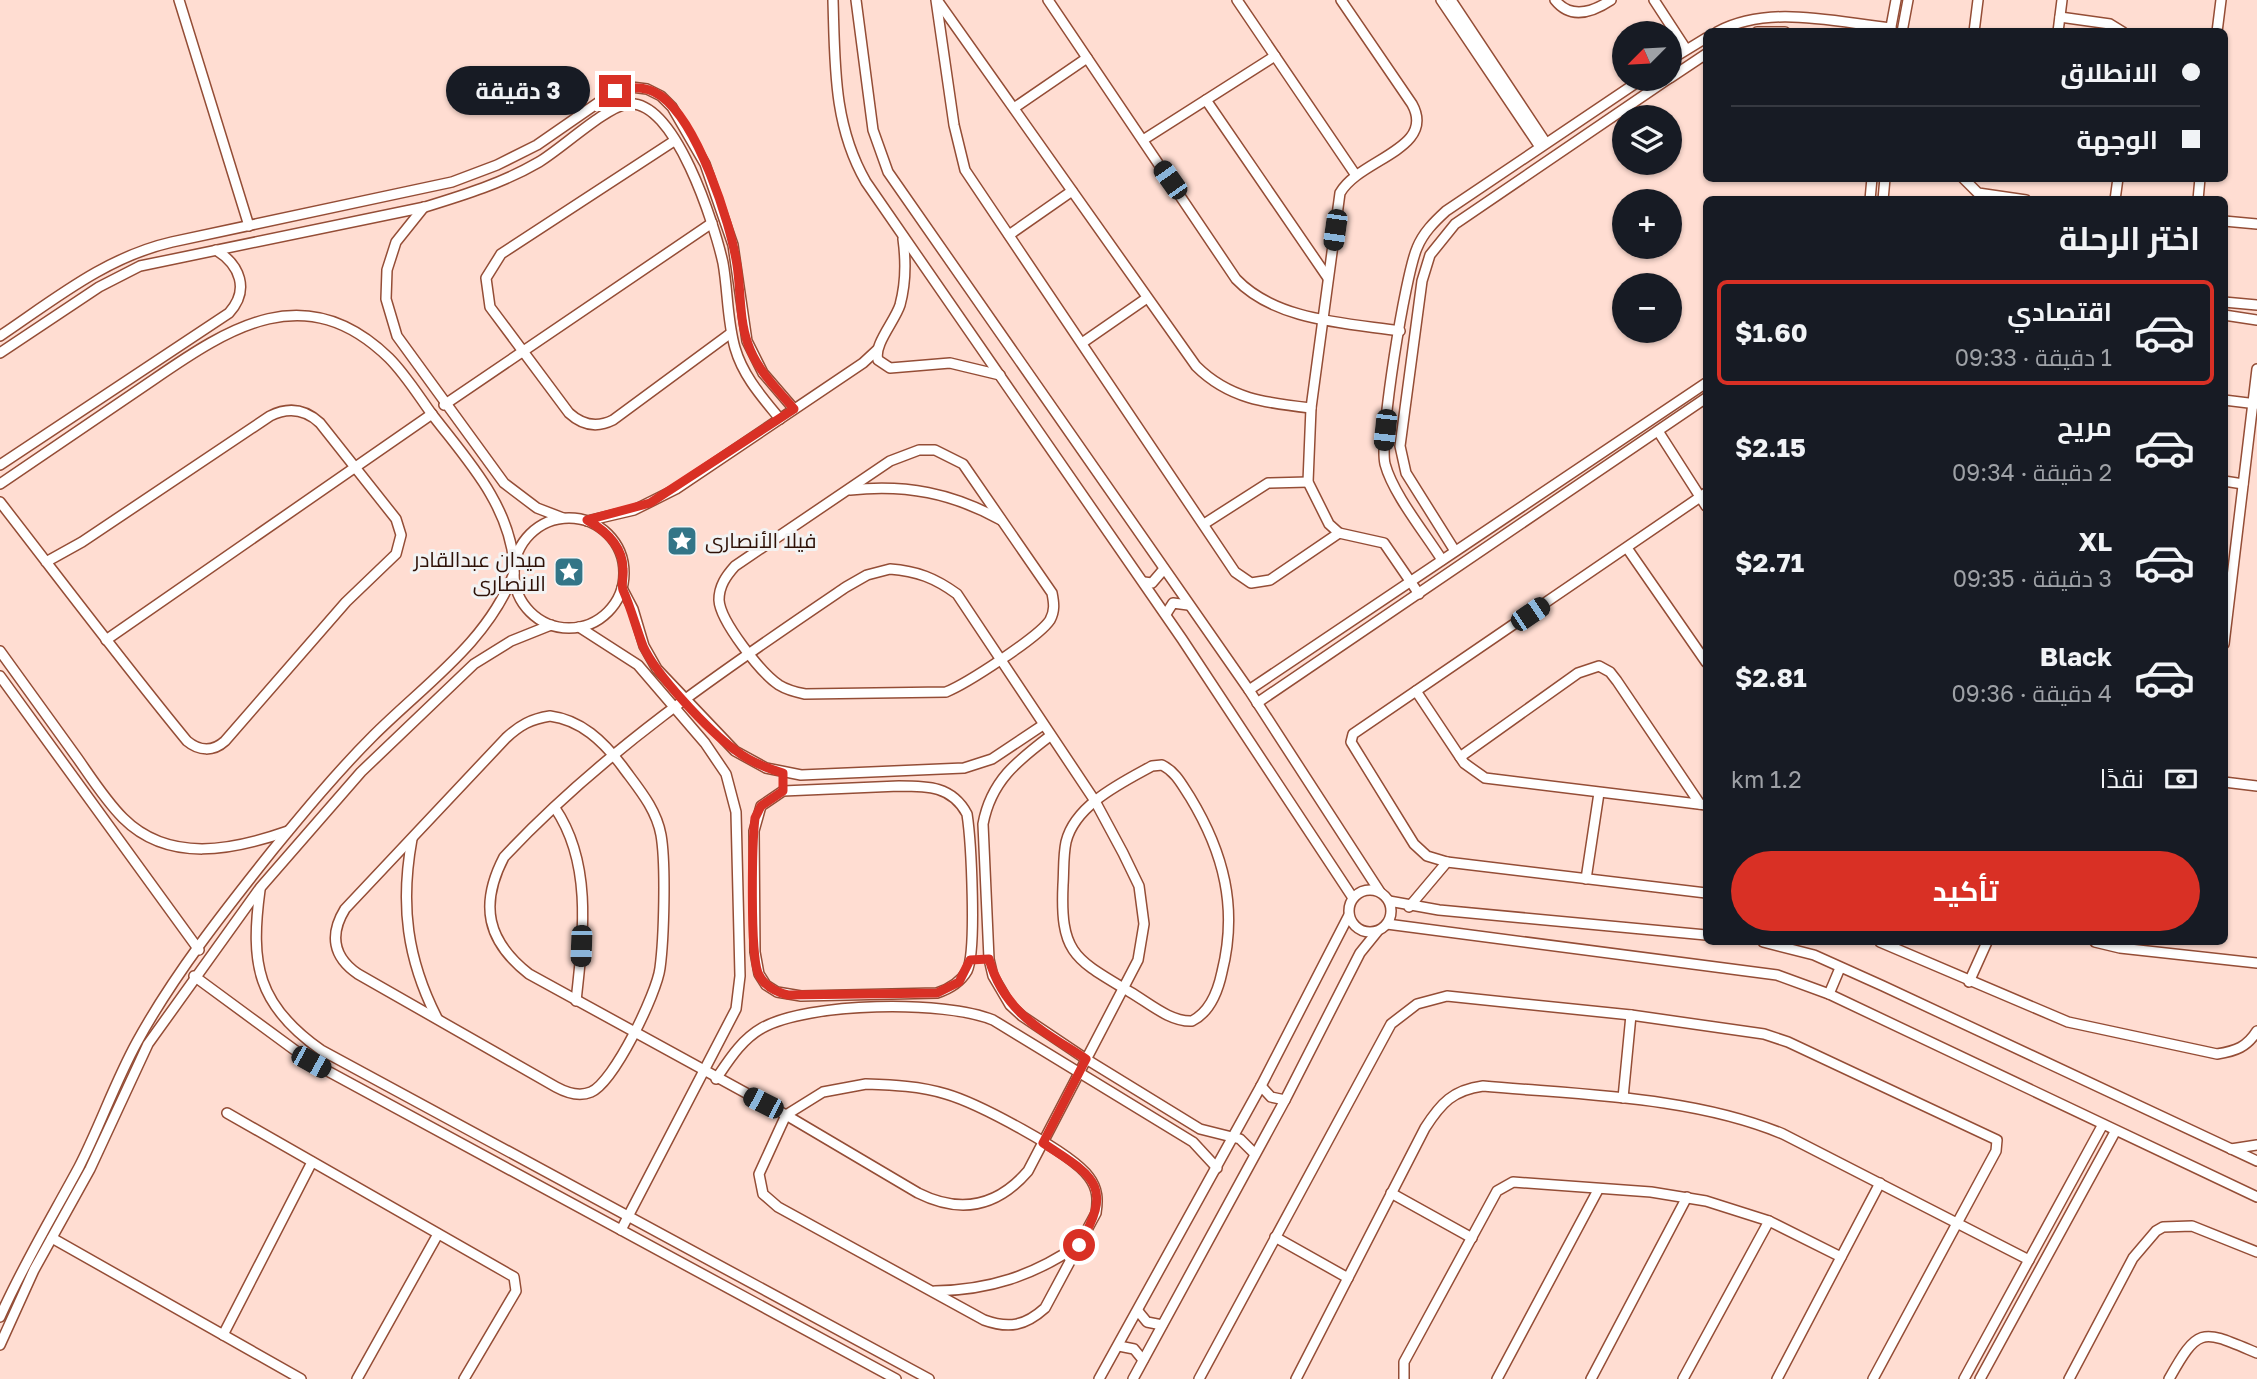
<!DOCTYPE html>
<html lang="ar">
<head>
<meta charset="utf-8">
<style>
	:root { --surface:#171b24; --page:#242831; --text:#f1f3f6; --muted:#9ea1a6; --line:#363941; --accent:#d93025 }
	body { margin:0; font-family:"Golos Text",Cairo,sans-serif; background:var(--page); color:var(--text); direction:rtl; height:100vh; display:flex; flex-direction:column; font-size:26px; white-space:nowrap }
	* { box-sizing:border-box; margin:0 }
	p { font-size:23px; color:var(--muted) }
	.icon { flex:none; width:38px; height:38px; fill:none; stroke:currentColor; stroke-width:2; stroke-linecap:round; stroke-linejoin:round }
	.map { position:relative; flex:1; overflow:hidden; direction:ltr }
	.sheet { position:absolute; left:1703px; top:196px; width:525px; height:749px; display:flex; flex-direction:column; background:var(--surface); border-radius:10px; box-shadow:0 2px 5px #0004; direction:rtl }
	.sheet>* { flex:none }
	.hud { position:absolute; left:1703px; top:28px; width:525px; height:154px; border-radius:10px; box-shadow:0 2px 5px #0004; direction:rtl; display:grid; align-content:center; height:154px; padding:0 28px; background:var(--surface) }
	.needle { width:46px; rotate:246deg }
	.controls { position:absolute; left:1612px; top:21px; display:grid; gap:14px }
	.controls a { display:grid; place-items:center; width:70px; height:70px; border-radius:50%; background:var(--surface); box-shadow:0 2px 5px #0004; font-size:35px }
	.end { position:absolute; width:32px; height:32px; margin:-16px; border:9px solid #d93025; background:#fff; box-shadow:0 0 0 4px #fff }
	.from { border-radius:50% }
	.bubble { position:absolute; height:49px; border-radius:24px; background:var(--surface); box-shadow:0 2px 5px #0004; font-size:23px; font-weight:700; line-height:49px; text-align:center; direction:rtl }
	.car { position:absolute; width:21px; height:42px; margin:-21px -10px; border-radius:9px; box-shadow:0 0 5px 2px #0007; background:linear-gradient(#222 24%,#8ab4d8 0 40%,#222 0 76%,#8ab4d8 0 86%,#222 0) }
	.hud b { display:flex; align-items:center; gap:24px; height:66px; font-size:26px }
	.hud b+b { border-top:2px solid var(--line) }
	.hud i { width:18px; height:18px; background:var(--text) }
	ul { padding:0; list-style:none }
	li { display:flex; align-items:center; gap:21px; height:105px; margin:0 14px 10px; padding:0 14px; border:4px solid transparent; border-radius:10px }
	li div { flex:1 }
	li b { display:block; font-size:26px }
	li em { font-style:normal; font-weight:700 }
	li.current { border-color:var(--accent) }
	li>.icon { width:63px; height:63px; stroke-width:1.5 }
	h2 { padding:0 28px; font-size:32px; line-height:84px }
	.pay { display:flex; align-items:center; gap:18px; height:77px; padding:0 28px; font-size:26px }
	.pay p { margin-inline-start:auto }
	.primary-button { display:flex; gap:14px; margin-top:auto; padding:14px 28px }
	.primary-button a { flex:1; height:80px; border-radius:42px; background:var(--accent); color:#fff; font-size:28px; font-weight:700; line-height:80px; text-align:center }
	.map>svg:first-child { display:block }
</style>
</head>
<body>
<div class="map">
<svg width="2257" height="1379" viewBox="0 0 2257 1379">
	<rect width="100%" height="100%" fill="#ffddd2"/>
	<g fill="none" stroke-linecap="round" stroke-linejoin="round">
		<g stroke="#944d36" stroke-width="12">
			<g id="street">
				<path d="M179 0 249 226"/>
				<path d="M833 0C835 64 833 125 866 182L1182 639 1353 898"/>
				<path d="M856 0 873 130 888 172 1249 690 1380 892"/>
				<path d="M936 0 954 125 965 170 1235 572 1251 583 1270 580 1339 533"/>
				<path d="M937 0 1196 366C1229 399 1266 403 1311 408"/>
				<path d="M1048 0 1236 279C1276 321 1347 323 1400 331"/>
				<path d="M1237 0 1355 174"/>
				<path d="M1341 0 1412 104C1437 149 1359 159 1340 193L1311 408 1308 482 1329 524 1339 533 1384 543 1419 594"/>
				<path d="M1441 0 1540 147"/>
				<path d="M1451 0 1546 143"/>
				<path d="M1555 0C1571 20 1593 12 1611 0"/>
				<path d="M1654 0 1686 49"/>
				<path d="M2060 17 2110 24 2123 32"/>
				<path d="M1717 32C1769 4 1834 22 1891 28"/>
				<path d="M1757 32H1785"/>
				<path d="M1890 32 1896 0"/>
				<path d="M1902 32 1908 0"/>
				<path d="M1974 32 1978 0"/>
				<path d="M2058 32 2062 0"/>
				<path d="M2217 32 2221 0"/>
				<path d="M1670 60 1706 38"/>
				<path d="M1670 78 1706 54"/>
				<path d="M1206 100 1328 278"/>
				<path d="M1014 108 1087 58"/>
				<path d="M1143 140 1275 56"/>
				<path d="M674 141 501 254 486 278 490 307 569 413C582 425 597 428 613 420L731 333"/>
				<path d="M1963 178 1978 193 2026 200"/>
				<path d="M1870 200 1872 178"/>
				<path d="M1883 200 1885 178"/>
				<path d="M2115 200 2118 178"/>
				<path d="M2198 200 2200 178"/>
				<path d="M424 207 396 242 387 270 386 299 397 336 504 483 537 508 563 518"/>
				<path d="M2224 221 2257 224"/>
				<path d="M1009 235 1072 191"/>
				<path d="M903 239C906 261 906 283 900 305 895 321 873 345 878 360L890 368 950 363 1000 375"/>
				<path d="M2224 302 2257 305"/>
				<path d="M2224 315 2257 320"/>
				<path d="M0 336C55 299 106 257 172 242L452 182 497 165 537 145 615 91 631 87 647 89 661 96 672 107 705 164 733 245 747 341 763 373 794 409"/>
				<path d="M1082 343 1147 298"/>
				<path d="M0 353 99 287 140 266 425 207C464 195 503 183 539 162 561 149 606 107 627 104 675 97 715 227 723 263 728 291 727 320 735 348 743 376 762 397 780 419"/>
				<path d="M2224 400 2257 404"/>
				<path d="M444 405 712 223"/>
				<path d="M1658 431 1706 506"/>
				<path d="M919 450H935L963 464 1052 593C1054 603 1055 611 1050 620 1039 637 966 684 946 692L805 694C795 692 787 690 779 685 761 673 720 621 719 600 719 586 726 576 735 566L890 461Z"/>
				<path d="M0 465 229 313C250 290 240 265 216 250"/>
				<path d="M2224 481 2243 484"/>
				<path d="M0 484C51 449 102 415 153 380 230 327 306 277 389 358 405 374 418 395 431 413 466 459 508 502 514 563"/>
				<path d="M850 490C906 484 952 493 1001 520"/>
				<path d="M1706 493 1353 734 1351 742 1414 844 1427 856 1447 862 1706 893"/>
				<path d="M0 502C62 582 123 663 187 741 199 751 213 752 225 741L346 602 396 554 401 535 396 519 320 423C305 409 288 407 270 416L82 542 46 562"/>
				<circle cx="569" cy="573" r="55"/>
				<path d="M587 521 634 510 676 489 863 363 877 350"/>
				<path d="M1204 524 1268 483 1308 482"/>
				<path d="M1627 548 1706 662"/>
				<path d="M1455 551 1406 473 1400 446 1422 281 1430 255 1455 224 1668 79"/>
				<path d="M1442 560C1425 533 1393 494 1385 464 1379 437 1405 276 1417 248 1423 233 1434 222 1446 211L1642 79"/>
				<path d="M890 569C917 571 935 578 957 594L1095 801 1123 853 1139 886 1144 924 1138 960 1028 1171C997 1207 960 1214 918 1193L786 1115 529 974C487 941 479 905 504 857 604 750 725 669 846 587L867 575Z"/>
				<path d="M1144 582 1152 583 1164 569"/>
				<path d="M622 588 633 609 644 646 657 669 735 751 766 768 801 775 964 768 992 759 1043 725"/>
				<path d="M1166 614 1173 603 1188 605"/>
				<path d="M579 627 638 665 705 743 726 774 736 812 740 976 736 1009 621 1230"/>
				<path d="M106 640 432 414"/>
				<path d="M2224 644 2257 369"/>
				<path d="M0 651C26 687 52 723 78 759 92 779 106 801 123 818 169 864 234 850 288 831"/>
				<path d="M0 676 199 950"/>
				<path d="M1249 690 1706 383"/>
				<path d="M1416 691 1464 763 1485 778 1706 805"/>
				<path d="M1257 703 1706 398"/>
				<path d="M550 716C581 720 603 741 622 766 638 788 656 808 661 835 666 864 664 938 660 968 657 993 614 1082 591 1092 579 1097 567 1093 556 1087L358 974C333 957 329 935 345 909L506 738C520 725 531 719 550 716Z"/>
				<path d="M1050 736C1017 761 991 781 983 824L989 959 993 976 1010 1005 1022 1016 1086 1059 1200 1129 1240 1139 1255 1154"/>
				<path d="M1460 757 1578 673 1599 666 1610 672 1617 681 1700 804"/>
				<path d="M1162 765C1176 772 1182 785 1190 797 1224 853 1238 908 1222 972 1218 991 1210 1012 1192 1021 1170 1022 1149 1003 1130 992 1075 959 1060 954 1063 885 1064 871 1063 856 1066 842 1075 805 1121 783 1152 766Z"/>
				<path d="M2224 782 2257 786"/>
				<path d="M899 786C928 786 952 786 967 814 971 840 977 951 967 971 960 983 949 989 937 993L801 996 777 992 766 985 759 974 755 952 754 831 761 806 783 791Z"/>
				<path d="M555 808C593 864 583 936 576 1001"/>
				<path d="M412 839C400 905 407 959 437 1018"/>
				<path d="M1586 879 1599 793"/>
				<circle cx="1370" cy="911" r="21"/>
				<path d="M260 890C250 964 257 1005 321 1050L929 1379"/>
				<path d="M1389 901 1439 910 1706 935"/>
				<path d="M1409 907 1447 862"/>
				<path d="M1387 924 1777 975 1829 994 2257 1197"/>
				<path d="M1763 942 1814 955 1883 986 2257 1161"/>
				<path d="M1880 942 2068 1022 2217 1054C2236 1051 2247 1047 2257 1031"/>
				<path d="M2095 942 2120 948 2257 963"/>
				<path d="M194 976 311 1062 896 1379"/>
				<path d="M1969 982 1987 942"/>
				<path d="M1829 994 1840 968"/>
				<path d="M716 1079C729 1060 741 1040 762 1028 808 1002 945 1000 993 1020L1193 1142 1217 1168"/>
				<path d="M866 1084C893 1085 920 1086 946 1094 977 1103 1071 1152 1089 1177 1098 1189 1098 1200 1096 1213L1045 1308C1025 1326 1009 1329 984 1320L778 1207 763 1194 759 1174 786 1115 823 1092Z"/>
				<path d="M1261 1086 1271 1097 1285 1100"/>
				<path d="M1623 1098 1631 1015"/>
				<path d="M227 1113 514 1277 516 1291 464 1379"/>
				<path d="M2231 1149 2257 1145"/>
				<path d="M1391 1193 1472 1238"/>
				<path d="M1275 1237 1348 1278"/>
				<path d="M52 1238 301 1379"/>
				<path d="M935 1291C989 1290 1033 1276 1078 1245"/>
				<path d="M1138 1311 1147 1322 1162 1325"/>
				<path d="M0 1317C23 1265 52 1217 79 1167 100 1126 115 1082 137 1042 173 976 225 910 272 851 304 812 337 772 373 736 425 684 487 643 514 573"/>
				<path d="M223 1335 312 1162"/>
				<path d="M0 1345 34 1270 90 1169 148 1044 260 888 361 772 474 664 511 641 551 625"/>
				<path d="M1119 1346 1134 1349 1143 1360"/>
				<path d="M357 1379 438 1234"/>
				<path d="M1099 1379 1261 1086 1349 915"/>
				<path d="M1133 1379 1285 1100 1360 953 1377 932"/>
				<path d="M1199 1379 1391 1024 1417 1004 1447 996 1631 1015 1764 1034 1788 1042 1997 1140 1996 1151 1873 1379"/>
				<path d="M1296 1379 1425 1128C1441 1103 1453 1090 1483 1086 1580 1095 1692 1096 1783 1134L2029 1260"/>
				<path d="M1404 1379V1362L1497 1191 1513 1182 1651 1192 1706 1201 1769 1221 1841 1257"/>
				<path d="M1497 1379 1598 1190"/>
				<path d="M1591 1379 1687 1197"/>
				<path d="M1683 1379 1769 1221"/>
				<path d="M1777 1379 1880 1183"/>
				<path d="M1964 1379 2102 1126"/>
				<path d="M1980 1379 2115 1132"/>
				<path d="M2069 1379 2133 1258 2156 1231 2163 1227 2192 1226 2257 1252"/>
				<path d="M2169 1379C2199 1325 2202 1330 2257 1353"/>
			</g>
		</g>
		<use href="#street" stroke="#fff" stroke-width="9"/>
	</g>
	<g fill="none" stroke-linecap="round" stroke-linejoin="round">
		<path stroke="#d93025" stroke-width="9" d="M615 91C631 86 647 86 661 96 698 123 730 221 737 265 741 291 739 319 748 344 757 370 777 389 794 409L650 503 587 520C606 531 623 546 623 569 624 576 621 584 623 590 631 608 636 628 643 646 656 675 709 731 735 750 749 761 766 768 783 773V791L761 806 755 818C752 844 750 951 758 973 764 986 775 992 788 995L937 993 959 982 970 960 989 959C1004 1013 1043 1031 1086 1059L1043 1143C1093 1176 1115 1185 1079 1245"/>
	</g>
	<defs>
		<g id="sight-square" transform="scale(1.575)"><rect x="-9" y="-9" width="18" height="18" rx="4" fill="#337587" stroke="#f3f3f3"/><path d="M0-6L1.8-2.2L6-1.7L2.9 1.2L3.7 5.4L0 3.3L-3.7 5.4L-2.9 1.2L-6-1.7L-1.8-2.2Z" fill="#fff"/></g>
	</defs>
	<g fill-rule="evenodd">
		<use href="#sight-square" x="682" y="541"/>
		<use href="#sight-square" x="569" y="572"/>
	</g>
	<g text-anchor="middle" stroke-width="6" stroke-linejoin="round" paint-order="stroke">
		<g font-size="21" fill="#2e1107" stroke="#f3f3f3" text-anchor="start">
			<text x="705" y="548">فيلا الأنصارى</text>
			<text x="546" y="567" text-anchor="end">ميدان عبدالقادر<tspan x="546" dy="24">الانصارى</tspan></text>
		</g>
	</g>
</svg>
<div class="controls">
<a><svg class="needle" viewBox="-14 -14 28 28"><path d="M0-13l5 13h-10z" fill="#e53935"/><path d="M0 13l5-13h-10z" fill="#9ea1a6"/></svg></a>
<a><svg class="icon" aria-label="layers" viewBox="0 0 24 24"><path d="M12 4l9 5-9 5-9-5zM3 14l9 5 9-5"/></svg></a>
<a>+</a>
<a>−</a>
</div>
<i class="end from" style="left:1079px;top:1245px"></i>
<i class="end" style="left:615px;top:91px"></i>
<div class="bubble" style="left:446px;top:66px;width:144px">3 دقيقة</div>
<i class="car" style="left:1170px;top:180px;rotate:325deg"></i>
<i class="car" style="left:1335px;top:230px;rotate:188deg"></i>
<i class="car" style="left:1385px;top:430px;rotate:186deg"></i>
<i class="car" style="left:1530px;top:614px;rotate:56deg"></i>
<i class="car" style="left:581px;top:946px;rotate:182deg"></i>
<i class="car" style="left:311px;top:1062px;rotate:119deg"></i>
<i class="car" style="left:763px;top:1103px;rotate:297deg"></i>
<div class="hud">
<b><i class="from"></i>الانطلاق</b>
<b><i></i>الوجهة</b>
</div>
<section class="sheet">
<h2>اختر الرحلة</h2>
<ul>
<li class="current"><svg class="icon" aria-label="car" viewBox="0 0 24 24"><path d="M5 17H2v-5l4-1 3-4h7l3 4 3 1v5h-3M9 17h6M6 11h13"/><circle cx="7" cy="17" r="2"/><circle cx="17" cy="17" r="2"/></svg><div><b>اقتصادي</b><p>1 دقيقة · 09:33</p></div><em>$1.60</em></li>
<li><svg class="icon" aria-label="car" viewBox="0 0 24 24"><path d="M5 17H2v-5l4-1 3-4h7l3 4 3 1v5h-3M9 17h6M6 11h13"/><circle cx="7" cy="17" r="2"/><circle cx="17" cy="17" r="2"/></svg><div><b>مريح</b><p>2 دقيقة · 09:34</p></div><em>$2.15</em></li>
<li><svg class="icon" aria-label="car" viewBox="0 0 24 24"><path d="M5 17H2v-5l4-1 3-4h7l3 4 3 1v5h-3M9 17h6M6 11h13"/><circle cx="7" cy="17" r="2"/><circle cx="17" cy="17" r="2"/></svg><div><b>XL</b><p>3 دقيقة · 09:35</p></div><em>$2.71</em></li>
<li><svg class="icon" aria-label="car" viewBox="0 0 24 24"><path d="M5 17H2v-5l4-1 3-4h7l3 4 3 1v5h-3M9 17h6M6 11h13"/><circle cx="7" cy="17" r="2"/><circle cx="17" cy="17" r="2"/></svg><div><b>Black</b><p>4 دقيقة · 09:36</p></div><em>$2.81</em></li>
</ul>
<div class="pay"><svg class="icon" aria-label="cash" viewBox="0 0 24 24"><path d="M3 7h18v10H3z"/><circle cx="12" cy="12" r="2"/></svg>نقدًا<p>1.2 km</p></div>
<div class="primary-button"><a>تأكيد</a></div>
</section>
</div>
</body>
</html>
